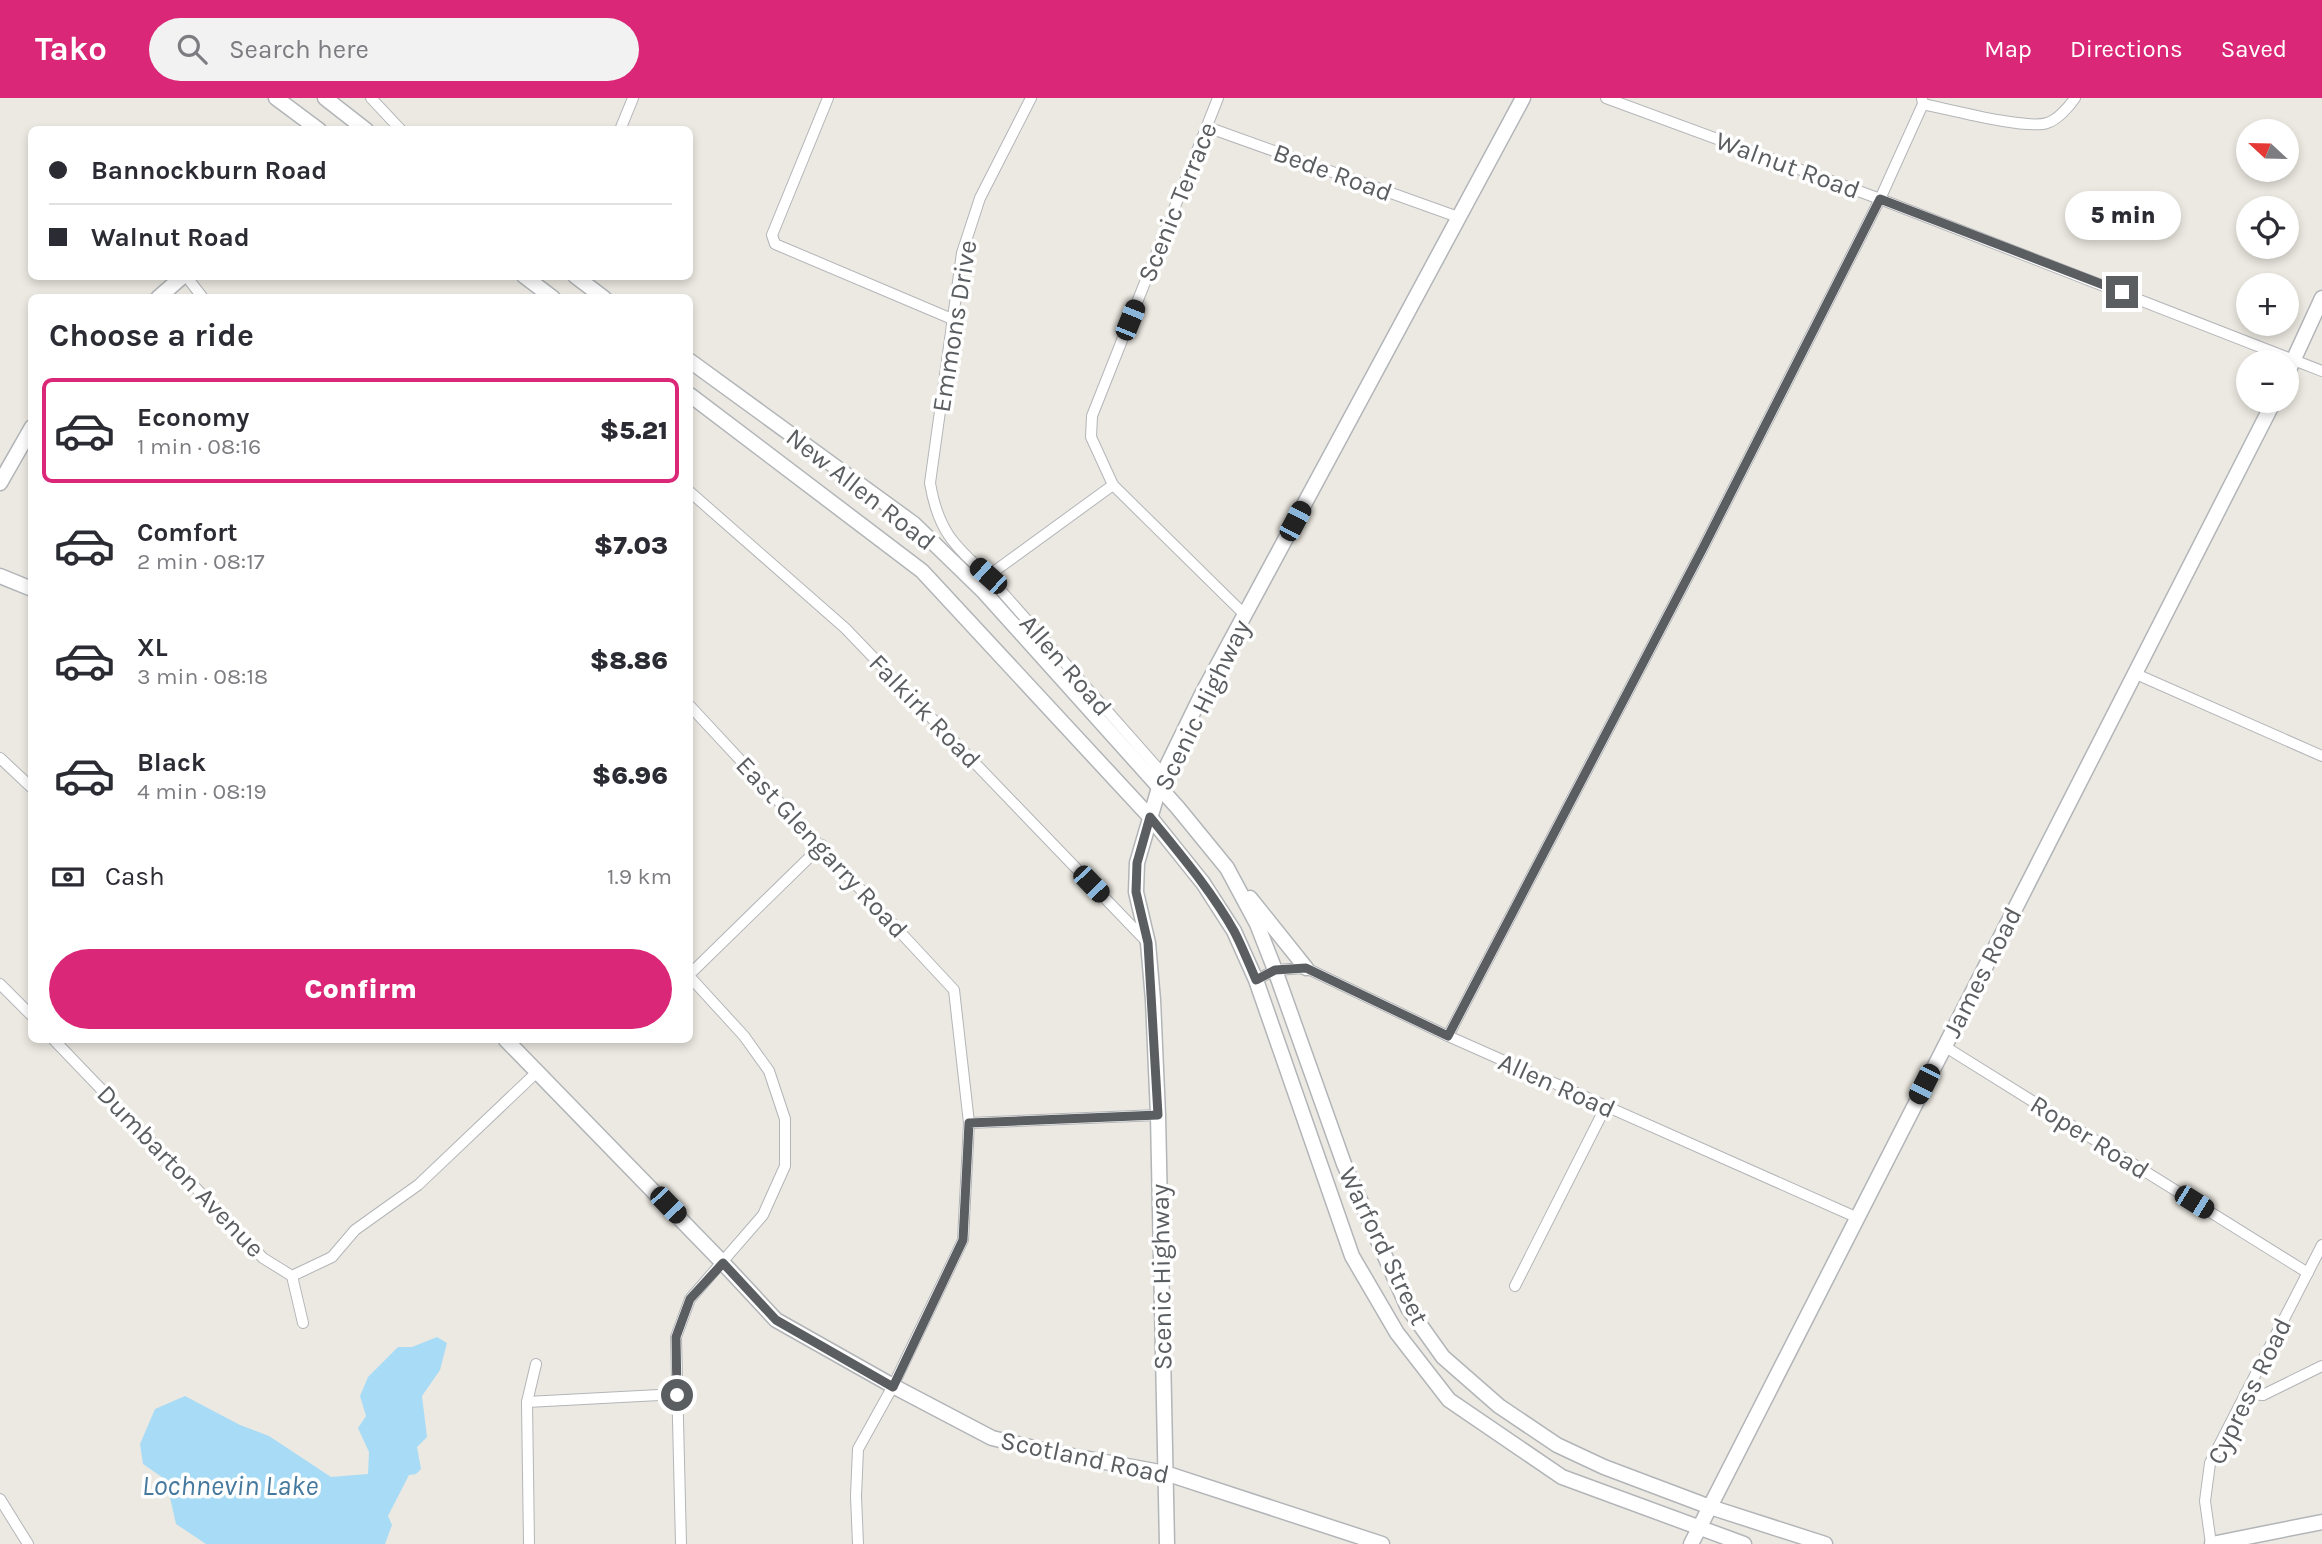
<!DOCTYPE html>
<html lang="en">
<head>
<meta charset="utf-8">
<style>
	:root { --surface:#fff; --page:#f2f2f3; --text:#2b2b33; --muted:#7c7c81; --line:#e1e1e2; --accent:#db2777 }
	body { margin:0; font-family:Karla,sans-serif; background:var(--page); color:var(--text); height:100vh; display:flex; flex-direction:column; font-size:26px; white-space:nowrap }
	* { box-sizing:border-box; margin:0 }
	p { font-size:23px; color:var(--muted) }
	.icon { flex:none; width:38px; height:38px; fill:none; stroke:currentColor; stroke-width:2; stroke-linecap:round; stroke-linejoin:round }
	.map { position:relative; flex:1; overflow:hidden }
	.details { position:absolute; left:28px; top:196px; width:665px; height:749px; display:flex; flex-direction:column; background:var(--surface); border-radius:10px; box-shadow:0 4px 10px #0003 }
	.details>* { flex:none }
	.hud { position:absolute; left:28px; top:28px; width:665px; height:154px; border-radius:10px; box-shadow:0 4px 10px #0003; display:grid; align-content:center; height:154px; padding:0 21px; background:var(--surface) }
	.needle { width:46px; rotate:292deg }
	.buttons { position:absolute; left:2236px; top:21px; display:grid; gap:14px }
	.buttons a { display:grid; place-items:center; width:63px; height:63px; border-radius:50%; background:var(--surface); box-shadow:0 4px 10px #0003; font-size:35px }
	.end { position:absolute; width:32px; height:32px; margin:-16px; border:9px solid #5b5e61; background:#fff; box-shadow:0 0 0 4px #fff }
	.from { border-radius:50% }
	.bubble { position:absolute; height:49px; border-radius:24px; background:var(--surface); box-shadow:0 4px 10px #0003; font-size:23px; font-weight:800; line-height:49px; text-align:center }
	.car { position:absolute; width:21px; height:42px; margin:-21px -10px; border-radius:9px; box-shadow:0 0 5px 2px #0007; background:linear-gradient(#222 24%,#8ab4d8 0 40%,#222 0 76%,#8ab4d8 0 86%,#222 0) }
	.hud b { display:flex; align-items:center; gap:24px; height:66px; font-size:26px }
	.hud b+b { border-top:2px solid var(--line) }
	.hud i { width:18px; height:18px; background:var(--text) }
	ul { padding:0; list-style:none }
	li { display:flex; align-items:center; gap:21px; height:105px; margin:0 14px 10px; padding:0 7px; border:4px solid transparent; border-radius:10px }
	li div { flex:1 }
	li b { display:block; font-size:26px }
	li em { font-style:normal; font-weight:800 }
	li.active { border-color:var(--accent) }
	li>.icon { width:63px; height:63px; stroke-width:1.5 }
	h2 { padding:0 21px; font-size:32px; line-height:84px }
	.pay { display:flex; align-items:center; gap:18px; height:77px; padding:0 21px; font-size:26px }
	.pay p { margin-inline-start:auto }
	.cta { display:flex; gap:14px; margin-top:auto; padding:14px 21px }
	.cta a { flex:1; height:80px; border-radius:42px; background:var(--accent); color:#fff; font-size:28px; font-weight:800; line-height:80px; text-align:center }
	header { display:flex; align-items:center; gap:42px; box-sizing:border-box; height:98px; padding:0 35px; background:var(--accent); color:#fff }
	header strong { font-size:33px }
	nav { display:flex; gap:38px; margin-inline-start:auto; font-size:24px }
	.search { width:490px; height:63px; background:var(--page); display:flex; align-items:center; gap:18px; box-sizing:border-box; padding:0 24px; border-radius:38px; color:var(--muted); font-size:26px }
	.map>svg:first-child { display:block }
</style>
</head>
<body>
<header>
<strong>Tako</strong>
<div class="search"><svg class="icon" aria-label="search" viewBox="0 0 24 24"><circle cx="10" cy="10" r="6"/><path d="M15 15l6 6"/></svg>Search here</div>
<nav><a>Map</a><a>Directions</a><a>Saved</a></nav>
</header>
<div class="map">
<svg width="2322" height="1446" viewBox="0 0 2322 1446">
	<rect width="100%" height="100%" fill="#ece9e2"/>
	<path fill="#a8dcf6" d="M437 1239 447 1245 440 1272 422 1298 427 1339 417 1349 421 1371 416 1376 409 1377 388 1418 392 1427 385 1446H206L176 1426 166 1382 143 1366 140 1346 155 1311 185 1298 240 1327 269 1338 331 1379 368 1376 369 1354 358 1330 366 1318 360 1298 368 1279 398 1249H412Z"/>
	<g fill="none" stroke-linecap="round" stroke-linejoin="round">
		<g stroke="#b3b5b8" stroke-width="12">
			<g id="street">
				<path d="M371 0 401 32"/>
				<path d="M828 0 772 137 775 146 952 221"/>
				<path d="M1031 0 980 100 962 155 930 385C938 432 953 447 988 478L1163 676"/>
				<path d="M1218 0 1092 318 1091 339 1113 387 1245 517"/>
				<path d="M1606 0 1880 101 2322 273"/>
				<path d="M1923 6C1948 11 2027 32 2047 25 2057 22 2069 9 2075 0"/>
				<path d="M1207 29 1458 119"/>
				<path d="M620 32 633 0"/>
				<path d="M186 178 203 200"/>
				<path d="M690 394 845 530 1148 845"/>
				<path d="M988 478 1113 387"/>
				<path d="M2136 576 2322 658"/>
				<path d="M690 608 954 892 969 1025 963 1142 893 1288 858 1351 856 1398 858 1446"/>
				<path d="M0 660 32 690"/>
				<path d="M690 876 822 747"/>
				<path d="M1256 882 1275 872 1306 870 1448 938 1858 1120"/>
				<path d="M0 886 32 918"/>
				<path d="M1448 938 1703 450 1880 101 1923 6 1922 0"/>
				<path d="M54 942 263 1160 292 1178"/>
				<path d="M1944 948 2308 1175"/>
				<path d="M969 1025 1158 1017"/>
				<path d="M292 1178 332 1159 355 1132 418 1087 538 973"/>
				<path d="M292 1178 303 1225"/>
				<path d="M1515 1188 1606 1008"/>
				<path d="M2245 1296 2263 1297 2322 1268"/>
				<path d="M527 1304 678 1296"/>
				<path d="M0 1401 28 1446"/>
				<path d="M529 1446 527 1304 536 1266"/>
				<path d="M681 1446 676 1239 690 1201 763 1117 785 1068V1021L769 973 744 938 690 879"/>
				<path d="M2211 1446 2205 1403 2210 1365 2322 1147"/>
			</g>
		</g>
		<g stroke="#b2b5b8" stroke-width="17">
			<g id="secondary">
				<path d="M276 0 319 32"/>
				<path d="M325 0 366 32"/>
				<path d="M524 178 553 200"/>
				<path d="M575 178 604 200"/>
				<path d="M158 200 183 178"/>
				<path d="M690 263 914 426 984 494 1178 710 1227 770 1257 826 1275 872 1344 1066 1408 1210 1443 1259 1499 1308 1557 1347 1604 1369 1710 1409 1825 1446"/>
				<path d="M2287 276 2322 200"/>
				<path d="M690 297 922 473 1150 719 1203 785 1234 833 1256 882 1352 1158 1397 1235 1449 1302 1562 1379 1744 1446"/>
				<path d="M0 385 32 329"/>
				<path d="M0 478 32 491"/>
				<path d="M1250 800 1306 870"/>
				<path d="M506 942 723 1165 776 1222 893 1288 992 1340 1051 1354 1165 1375 1382 1446"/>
				<path d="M1167 1446 1158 1017 1153 902 1148 845 1136 794 1137 765 1163 676 1202 596 1523 0"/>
				<path d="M1691 1446 2274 303"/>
				<path d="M2212 1446 2322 1424"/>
			</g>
		</g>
		<use href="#street" stroke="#fff" stroke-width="10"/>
		<use href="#secondary" stroke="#fff" stroke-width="14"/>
	</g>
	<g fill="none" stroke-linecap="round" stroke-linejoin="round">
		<path stroke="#5b5e61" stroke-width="9" d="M677 1297 676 1239 690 1201 723 1165 776 1222 893 1289 963 1142 969 1025 1158 1017 1148 845 1136 794 1137 765 1150 719C1179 755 1211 792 1234 833 1242 848 1249 866 1256 882L1275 872 1306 870 1448 938 1703 450 1880 101 2122 194"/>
	</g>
	<g text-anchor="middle" stroke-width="7" stroke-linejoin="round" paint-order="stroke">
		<g font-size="26" fill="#5b5e61" stroke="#fff">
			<text transform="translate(1788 67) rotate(20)" y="9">Walnut Road</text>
			<text transform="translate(1333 74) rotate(20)" y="9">Bede Road</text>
			<text transform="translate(1177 104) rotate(-68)" y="9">Scenic Terrace</text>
			<text transform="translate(954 228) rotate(-81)" y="9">Emmons Drive</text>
			<text transform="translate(861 391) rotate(38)" y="9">New Allen Road</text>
			<text transform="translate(1066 567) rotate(49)" y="9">Allen Road</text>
			<text transform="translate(1202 607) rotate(-64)" y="9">Scenic Highway</text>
			<text transform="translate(925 613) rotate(46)" y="9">Falkirk Road</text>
			<text transform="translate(822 749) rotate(47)" y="9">East Glengarry Road</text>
			<text transform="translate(1982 874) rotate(-63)" y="9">James Road</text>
			<text transform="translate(1557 987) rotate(24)" y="9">Allen Road</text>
			<text transform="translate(2090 1039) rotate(32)" y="9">Roper Road</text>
			<text transform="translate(181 1073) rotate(46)" y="9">Dumbarton Avenue</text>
			<text transform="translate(1384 1148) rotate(64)" y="9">Warford Street</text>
			<text transform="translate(1161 1179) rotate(-91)" y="9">Scenic Highway</text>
			<text transform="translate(2249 1293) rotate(-64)" y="9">Cypress Road</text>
			<text transform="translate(1085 1359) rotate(12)" y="9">Scotland Road</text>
		</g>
		<g font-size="28" font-style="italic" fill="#45799d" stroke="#fff">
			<text x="230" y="1397">Lochnevin Lake</text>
		</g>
	</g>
</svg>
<div class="buttons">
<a><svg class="needle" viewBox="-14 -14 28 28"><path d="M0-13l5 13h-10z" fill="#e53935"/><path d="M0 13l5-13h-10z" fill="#7c7c81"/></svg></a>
<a><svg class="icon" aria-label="locate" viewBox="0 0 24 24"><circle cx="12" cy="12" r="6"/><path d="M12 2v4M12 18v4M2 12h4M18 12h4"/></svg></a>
<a>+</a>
<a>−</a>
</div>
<i class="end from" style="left:677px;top:1297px"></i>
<i class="end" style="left:2122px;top:194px"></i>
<div class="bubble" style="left:2065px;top:93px;width:116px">5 min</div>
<i class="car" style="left:1130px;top:222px;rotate:22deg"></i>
<i class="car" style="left:1295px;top:423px;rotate:28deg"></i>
<i class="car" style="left:988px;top:478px;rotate:312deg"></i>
<i class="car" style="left:1091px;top:786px;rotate:136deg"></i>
<i class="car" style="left:1924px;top:986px;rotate:207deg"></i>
<i class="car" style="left:2194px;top:1104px;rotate:122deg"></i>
<i class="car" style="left:668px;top:1107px;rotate:136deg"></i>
<div class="hud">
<b><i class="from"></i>Bannockburn Road</b>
<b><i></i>Walnut Road</b>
</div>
<section class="details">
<h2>Choose a ride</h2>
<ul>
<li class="active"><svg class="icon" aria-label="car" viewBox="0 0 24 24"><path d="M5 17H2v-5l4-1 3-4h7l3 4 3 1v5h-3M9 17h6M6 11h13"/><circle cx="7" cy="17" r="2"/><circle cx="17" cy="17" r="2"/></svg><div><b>Economy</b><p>1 min · 08:16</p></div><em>$5.21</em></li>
<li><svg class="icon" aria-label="car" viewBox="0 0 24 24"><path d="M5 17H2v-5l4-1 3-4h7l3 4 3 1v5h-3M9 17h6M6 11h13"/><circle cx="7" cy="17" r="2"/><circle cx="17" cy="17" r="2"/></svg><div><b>Comfort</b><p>2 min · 08:17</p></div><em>$7.03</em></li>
<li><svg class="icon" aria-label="car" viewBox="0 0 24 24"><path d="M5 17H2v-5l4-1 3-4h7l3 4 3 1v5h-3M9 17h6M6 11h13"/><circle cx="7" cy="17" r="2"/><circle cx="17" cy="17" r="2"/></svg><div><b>XL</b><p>3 min · 08:18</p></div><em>$8.86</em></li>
<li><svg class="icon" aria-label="car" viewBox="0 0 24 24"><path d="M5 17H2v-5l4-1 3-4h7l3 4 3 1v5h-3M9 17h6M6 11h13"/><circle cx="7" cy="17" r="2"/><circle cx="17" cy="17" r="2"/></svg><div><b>Black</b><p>4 min · 08:19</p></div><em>$6.96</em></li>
</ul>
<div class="pay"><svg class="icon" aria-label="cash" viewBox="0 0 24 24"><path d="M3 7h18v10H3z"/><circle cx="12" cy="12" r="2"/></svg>Cash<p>1.9 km</p></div>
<div class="cta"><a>Confirm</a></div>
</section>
</div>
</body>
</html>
